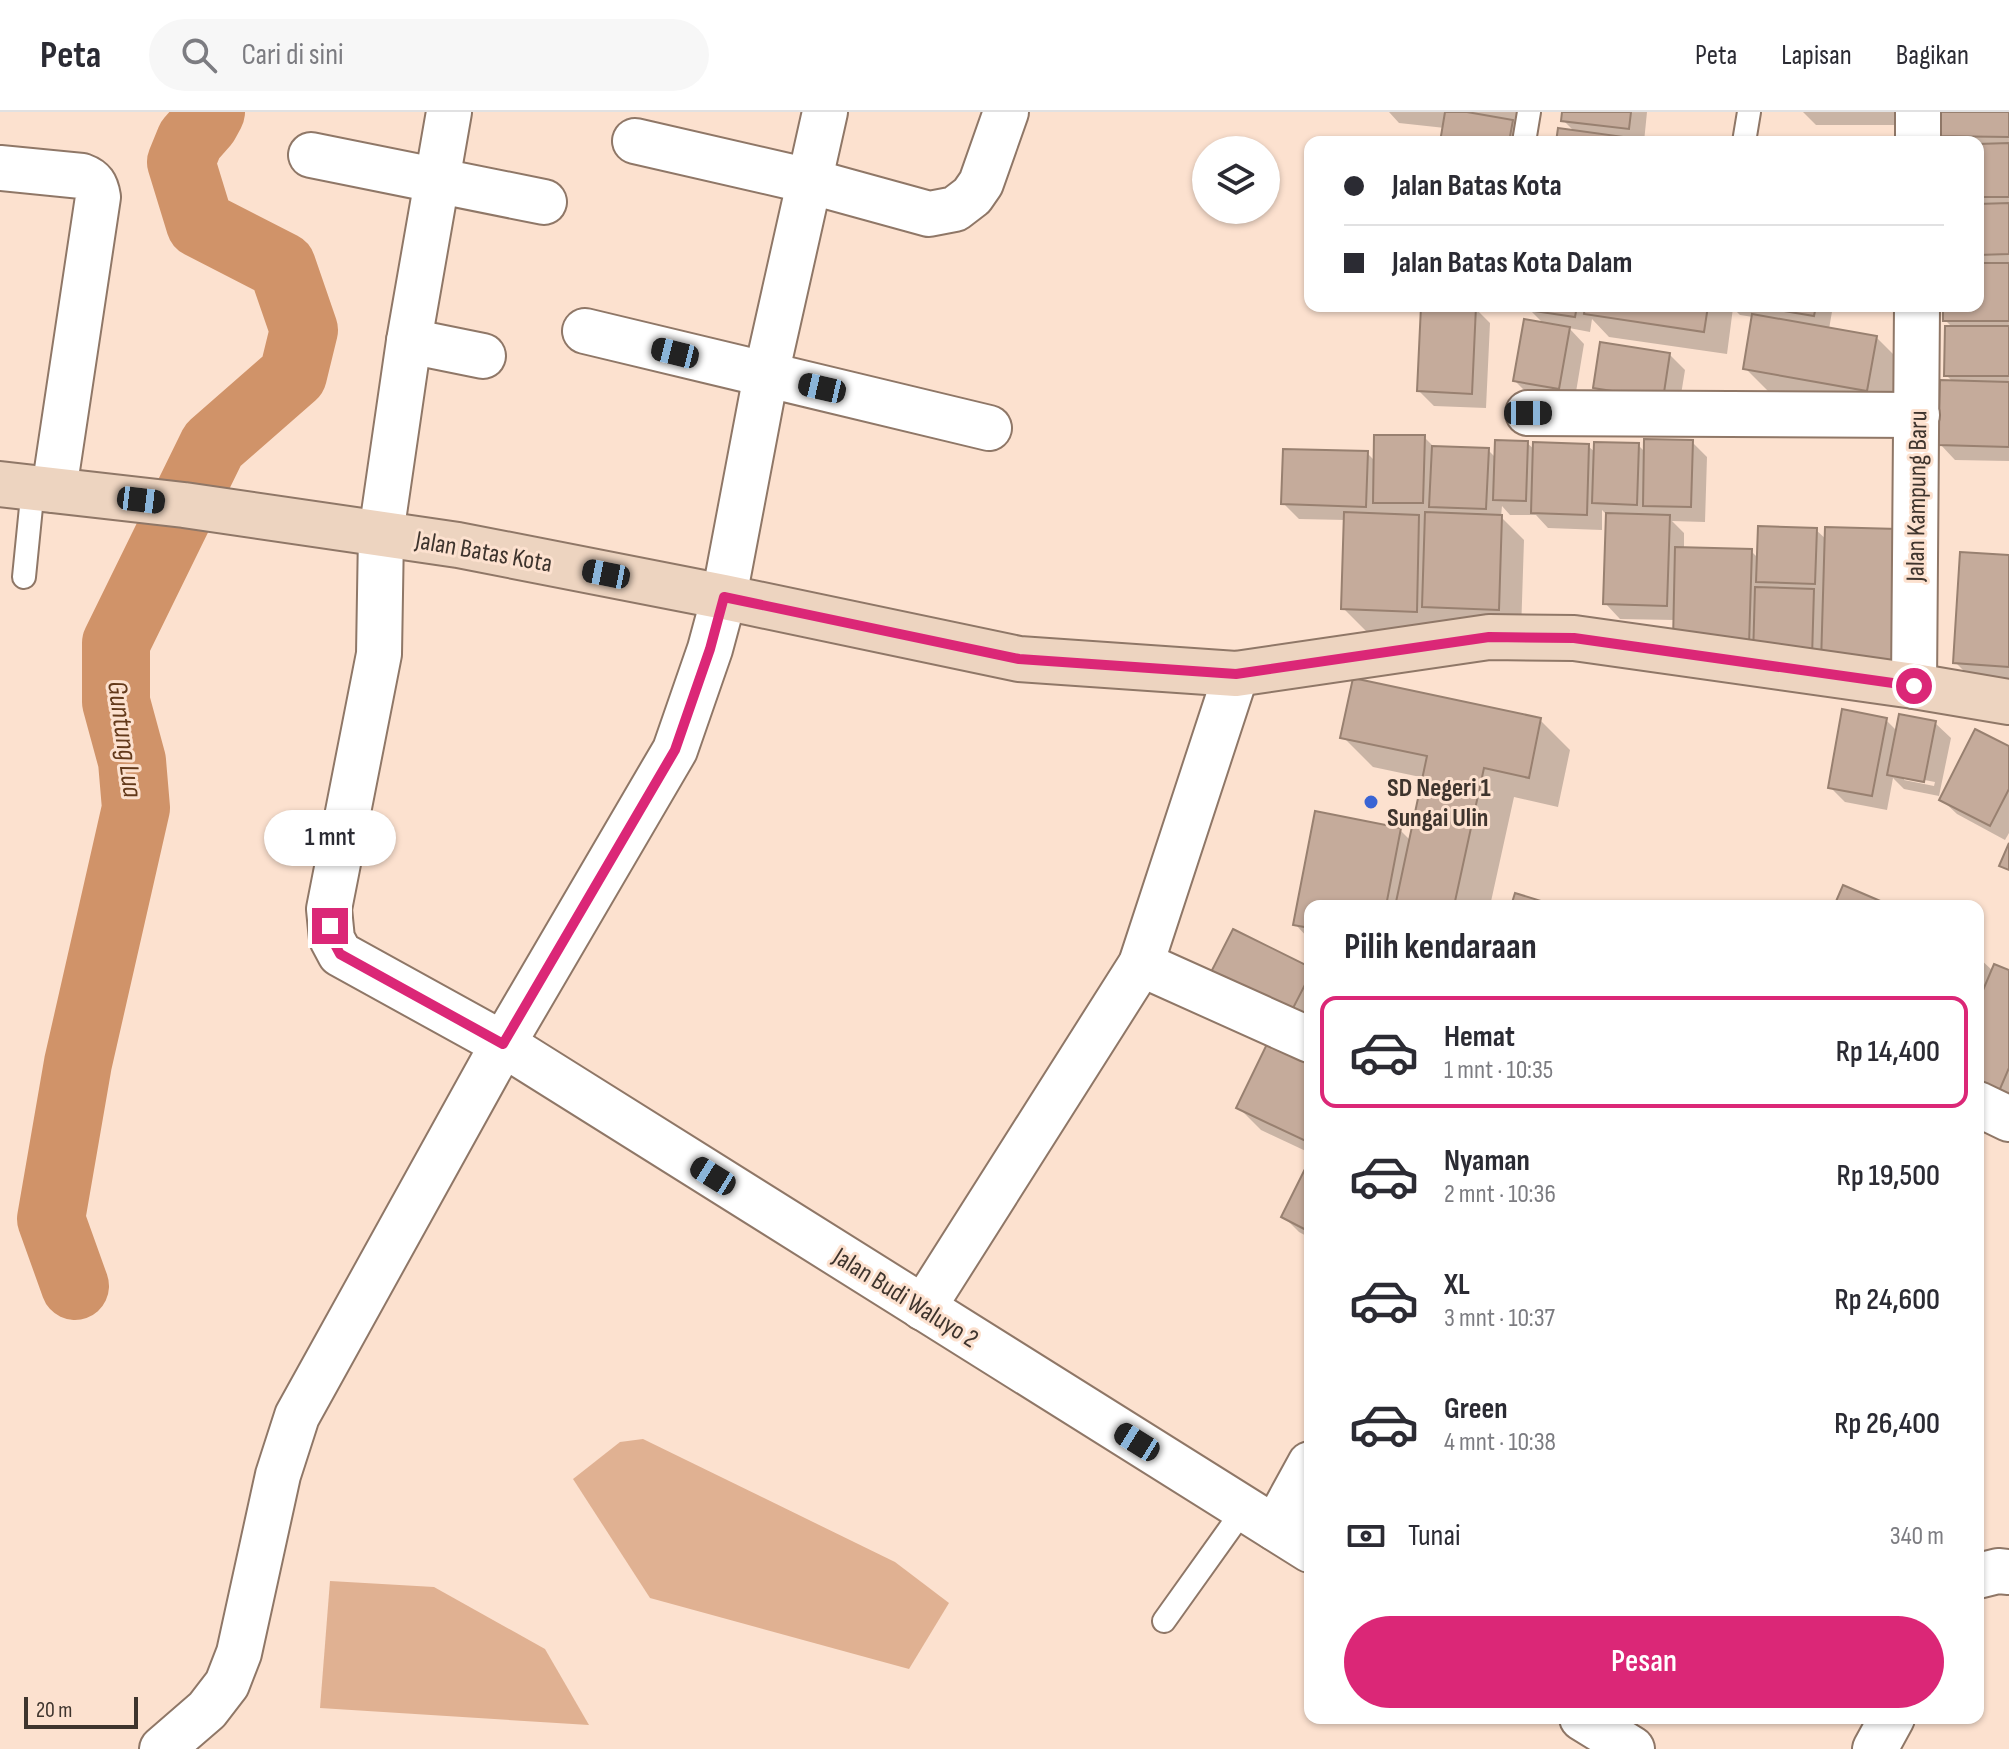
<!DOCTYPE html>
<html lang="id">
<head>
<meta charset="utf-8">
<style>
	:root { --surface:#fff; --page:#f7f7f7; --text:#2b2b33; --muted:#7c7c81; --line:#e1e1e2; --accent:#db2777 }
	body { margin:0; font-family:"Sofia Sans Condensed",sans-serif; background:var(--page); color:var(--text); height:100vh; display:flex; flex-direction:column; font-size:30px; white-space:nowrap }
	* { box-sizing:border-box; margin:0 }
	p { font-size:26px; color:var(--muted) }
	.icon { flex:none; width:44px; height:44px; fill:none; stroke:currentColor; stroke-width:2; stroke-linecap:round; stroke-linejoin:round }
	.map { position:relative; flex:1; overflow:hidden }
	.panel { position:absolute; left:1304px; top:788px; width:680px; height:824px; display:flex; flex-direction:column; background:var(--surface); border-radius:16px; box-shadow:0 2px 6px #0004 }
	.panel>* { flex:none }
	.hud { position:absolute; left:1304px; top:24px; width:680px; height:176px; border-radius:16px; box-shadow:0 2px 6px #0004; display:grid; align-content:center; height:176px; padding:0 40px; background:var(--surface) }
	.buttons { position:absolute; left:1192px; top:24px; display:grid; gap:16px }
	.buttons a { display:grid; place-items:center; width:88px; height:88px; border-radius:50%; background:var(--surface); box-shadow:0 2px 6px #0004; font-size:40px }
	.scale { position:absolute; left:24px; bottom:20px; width:114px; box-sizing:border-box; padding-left:8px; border:4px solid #3e342d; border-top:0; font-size:22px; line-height:28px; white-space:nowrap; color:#3e342d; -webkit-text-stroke:6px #fce1cf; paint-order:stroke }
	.end { position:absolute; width:36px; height:36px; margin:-18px; border:10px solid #db2777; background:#fff; box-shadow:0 0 0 4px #fff }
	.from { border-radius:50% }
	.bubble { position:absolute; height:56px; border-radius:28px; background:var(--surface); box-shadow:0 2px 6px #0004; font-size:26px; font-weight:600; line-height:56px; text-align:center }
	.car { position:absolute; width:24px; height:48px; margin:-24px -12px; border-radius:10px; box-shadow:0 0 6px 2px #0007; background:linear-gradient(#222 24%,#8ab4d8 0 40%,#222 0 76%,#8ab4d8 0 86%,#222 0) }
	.hud b { display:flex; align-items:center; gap:28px; height:76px; font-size:30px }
	.hud b+b { border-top:2px solid var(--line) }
	.hud i { width:20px; height:20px; background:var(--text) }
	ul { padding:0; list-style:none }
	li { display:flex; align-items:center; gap:24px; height:112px; margin:0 16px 12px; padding:0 24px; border:4px solid transparent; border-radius:16px }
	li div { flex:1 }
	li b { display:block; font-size:30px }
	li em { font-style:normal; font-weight:600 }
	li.on { border-color:var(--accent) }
	li>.icon { width:72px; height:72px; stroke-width:1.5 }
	h2 { padding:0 40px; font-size:36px; line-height:96px }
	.pay { display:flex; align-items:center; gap:20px; height:88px; padding:0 40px; font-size:30px }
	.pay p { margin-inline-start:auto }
	.button { display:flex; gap:16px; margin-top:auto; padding:16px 40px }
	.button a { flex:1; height:92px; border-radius:48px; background:var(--accent); color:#fff; font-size:32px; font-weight:600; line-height:92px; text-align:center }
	header { display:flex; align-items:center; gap:48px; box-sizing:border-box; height:112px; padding:0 40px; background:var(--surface); border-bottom:2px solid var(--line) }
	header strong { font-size:38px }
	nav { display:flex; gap:44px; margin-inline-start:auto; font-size:28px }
	.search { width:560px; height:72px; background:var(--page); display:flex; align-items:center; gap:20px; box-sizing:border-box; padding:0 28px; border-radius:44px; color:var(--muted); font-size:30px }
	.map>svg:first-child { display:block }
</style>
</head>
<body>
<header>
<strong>Peta</strong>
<div class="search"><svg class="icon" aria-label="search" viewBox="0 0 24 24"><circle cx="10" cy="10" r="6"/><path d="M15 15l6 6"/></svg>Cari di sini</div>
<nav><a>Peta</a><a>Lapisan</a><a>Bagikan</a></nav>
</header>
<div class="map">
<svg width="2009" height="1637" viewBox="0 0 2009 1637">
	<rect width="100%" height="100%" fill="#fce1cf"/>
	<g fill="#e0b192">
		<path d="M643 1327 895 1450 949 1491 909 1557 650 1486 573 1367 620 1330Z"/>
		<path d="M330 1469 434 1475 545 1537 589 1613 320 1596Z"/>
	</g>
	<g fill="#0003" fill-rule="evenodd">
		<path d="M1389 0H1533L1530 16 1516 14 1527 25 1526 30H1442L1445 16 1399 11Z"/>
		<path d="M1564 0H1647L1644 30H1558L1575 20 1563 8Z"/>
		<path d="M1803 0H1929V13H1816Z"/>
		<path d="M2009 0V349L1955 348 1940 332 1954 271 1946 263 1953 216 1945 208V194H1978V30H1943L1937 24Z"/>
		<path d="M1423 194H1479L1478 199 1490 211 1486 296 1434 294 1419 279Z"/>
		<path d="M1529 194H1833L1829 217 1876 225 1899 248 1890 301 1768 279 1745 256 1753 205 1740 203 1733 196 1727 242 1609 225 1592 207 1590 220 1569 216 1584 232 1574 292 1530 284 1515 269 1544 212 1529 197Z"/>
		<path d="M1669 242 1685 258 1678 301 1611 291 1596 276Z"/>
		<path d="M1424 325 1435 336 1488 338 1496 346 1527 331 1535 338 1588 334 1596 341 1638 333 1646 341 1692 330 1707 345 1705 410 1672 409 1684 421V437L1751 439 1759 447 1816 418 1827 428 1916 575 1675 508 1620 507 1605 491 1608 404 1602 398V418L1548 416 1536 403H1510L1502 394 1501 405 1524 428 1521 520 1447 518 1439 509V522L1366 519 1343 496 1346 408 1299 407 1283 391 1367 341 1376 350Z"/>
		<path d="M2009 445V575L1978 573 1955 550Z"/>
		<path d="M1540 608 1570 638 1558 695 1514 685 1490 794H1310V828L1295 812 1317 701 1400 718 1411 729 1425 666 1373 655 1343 625Z"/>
		<path d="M1886 608 1897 619 1935 611 1951 626 1939 684 1904 677 1893 666 1887 698 1845 690 1830 675ZM1904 664 1935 670 1934 674 1904 668Z"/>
		<path d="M2009 636V721L2005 728 1957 702 1941 687Z"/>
		<path d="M1978 845 1993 859 2009 860V1010L1978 997Z"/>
		<path d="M1310 857V921L1228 877Z"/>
		<path d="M1310 955V1041L1261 1018 1238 995Z"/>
		<path d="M1310 1059V1126L1299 1120 1284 1105Z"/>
	</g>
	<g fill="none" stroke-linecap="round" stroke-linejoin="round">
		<path stroke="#d09369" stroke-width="68" d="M75 1174 51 1107 78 951 136 696 132 649 116 590V531L213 333 293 263 304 218 282 154 200 112 181 50 190 28 205 11 211 0"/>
	</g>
	<g fill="#c5ab9b" stroke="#988070" stroke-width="2">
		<path d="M1445 0H1467L1513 8 1509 30H1440Z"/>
		<path d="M1562 0H1631L1629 17 1561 9Z"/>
		<path d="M1935 0H2009V25L1935 24Z"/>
		<path d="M1558 16 1624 25V30H1556Z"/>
		<path d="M2009 31V85H1978V32Z"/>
		<path d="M2009 91V142L1978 143V92Z"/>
		<path d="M1978 151H2009V209H1943V194H1978Z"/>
		<path d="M1421 194H1476L1472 282 1417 279Z"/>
		<path d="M1527 194H1577L1575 205 1527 198Z"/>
		<path d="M1585 194H1708L1704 220 1584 202Z"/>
		<path d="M1755 194H1816L1814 204Z"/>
		<path d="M1752 202 1877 224 1867 279 1743 257Z"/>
		<path d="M1524 207 1570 215 1559 277 1513 269Z"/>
		<path d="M1945 214H2009V264H1944Z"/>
		<path d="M1600 230 1670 241 1663 287 1593 276Z"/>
		<path d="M1940 268 2009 270V335L1938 333Z"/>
		<path d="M1374 323H1425L1423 391H1373Z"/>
		<path d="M1644 327 1693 328 1691 395 1643 394Z"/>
		<path d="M1495 328 1528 329 1526 389 1493 388Z"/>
		<path d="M1533 330 1589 332 1587 403 1531 401Z"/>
		<path d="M1594 330 1639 331 1637 393 1592 391Z"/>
		<path d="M1432 334 1489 336 1486 397 1429 395Z"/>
		<path d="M1283 337 1368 339 1366 395 1281 392Z"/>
		<path d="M1344 400 1419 403 1417 500 1341 497Z"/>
		<path d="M1425 400 1502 403 1499 498 1422 495Z"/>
		<path d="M1606 401 1670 403 1667 494 1603 492Z"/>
		<path d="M1758 414 1817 416 1815 472 1756 470Z"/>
		<path d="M1825 415 1898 417 1894 553 1821 551Z"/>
		<path d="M1675 435 1752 437 1749 533 1673 530Z"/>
		<path d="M1960 440 2009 443V555L1953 551Z"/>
		<path d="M1755 475 1814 477 1812 546 1753 545Z"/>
		<path d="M1353 566 1541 606 1529 666 1484 656 1454 794H1416L1396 790 1427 644 1340 626Z"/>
		<path d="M1842 597 1887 606 1872 684 1828 676Z"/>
		<path d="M1899 602 1936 609 1924 670 1887 663Z"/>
		<path d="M1975 617 2009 634V677L1990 714 1939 688Z"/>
		<path d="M1315 699 1401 716 1386 794H1310V816L1293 813Z"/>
		<path d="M2009 731V758L1999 754Z"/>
		<path d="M1843 773 1892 794H1834Z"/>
		<path d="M1515 781 1557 794H1511Z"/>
		<path d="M1233 817 1310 855V863L1290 902 1210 862Z"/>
		<path d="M1994 852 2009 858V956L1994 991 1978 985V890Z"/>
		<path d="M1267 932 1310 952V1031L1236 996Z"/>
		<path d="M1306 1055 1310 1056V1120L1281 1105Z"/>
	</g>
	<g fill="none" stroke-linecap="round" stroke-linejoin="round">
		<g stroke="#8f7767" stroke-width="26">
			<g id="lane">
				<path d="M1524 30 1529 0"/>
				<path d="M1744 30 1749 0"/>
				<path d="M24 465 33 375"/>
				<path d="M1164 1509 1244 1397"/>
			</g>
		</g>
		<g stroke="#8f7767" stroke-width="48">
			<g id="street">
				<path d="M449 0 409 229 381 422 379 542 329 797 332 827 340 842 503 932 1310 1438"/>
				<path d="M635 29 809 69 929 102 955 97 972 84 981 71 1006 0"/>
				<path d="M1918 30V0"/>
				<path d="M311 43 544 90"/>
				<path d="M0 56 82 64C93 68 96 73 98 85L54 378"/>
				<path d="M585 219 989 316"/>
				<path d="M409 229 483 244"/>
				<path d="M1528 301 1917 303"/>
				<path d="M1914 574 1917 194"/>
				<path d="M1141 852 1310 928"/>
				<path d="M1978 992 2009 1007"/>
				<path d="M923 1196 1141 852 1236 562"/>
				<path d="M1275 1416 1310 1352"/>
				<path d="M1978 1464 1998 1459 2009 1460"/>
				<path d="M1582 1606 1632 1637"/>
				<path d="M162 1637 207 1598 227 1572 239 1541 278 1363 297 1304 503 932 675 638 710 537 724 485 766 263 825 0"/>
				<path d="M1875 1637 1892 1606"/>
			</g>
		</g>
		<g stroke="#8f7767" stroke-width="48">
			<path id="secondary" d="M0 372 184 393 458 433 724 485 1019 547 1236 562 1489 525 1574 526 1914 574 2009 590"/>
		</g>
		<use href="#lane" stroke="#fff" stroke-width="22"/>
		<use href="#street" stroke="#fff" stroke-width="44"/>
		<use href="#secondary" stroke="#edd4c0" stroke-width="44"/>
	</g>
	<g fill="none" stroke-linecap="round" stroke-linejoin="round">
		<path stroke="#db2777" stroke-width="10" d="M330 814 332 827 340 842 503 932 675 638 710 537 724 485 1019 547 1236 562 1489 525 1574 526 1914 574"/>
	</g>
	<circle fill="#3964d4" stroke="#fce1cf" stroke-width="3" cx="1371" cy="690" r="8"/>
	<g text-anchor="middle" stroke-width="6" stroke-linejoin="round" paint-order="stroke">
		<g font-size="26" fill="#3e342d" stroke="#fce1cf">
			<text transform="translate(1916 384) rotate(-89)" y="9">Jalan Kampung Baru</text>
			<text transform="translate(484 439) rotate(10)" y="9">Jalan Batas Kota</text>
			<text transform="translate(906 1185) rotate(32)" y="9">Jalan Budi Waluyo 2</text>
		</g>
		<g font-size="26" font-weight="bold" fill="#3e342d" stroke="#fce1cf" text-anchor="start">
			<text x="1387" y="684">SD Negeri 1<tspan x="1387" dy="30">Sungai Ulin</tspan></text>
		</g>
		<g font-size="28" font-style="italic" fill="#63391a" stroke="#fce1cf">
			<text transform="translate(126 627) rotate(82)" y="10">Guntung Lua</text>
		</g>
	</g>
</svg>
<div class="buttons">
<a><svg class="icon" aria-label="layers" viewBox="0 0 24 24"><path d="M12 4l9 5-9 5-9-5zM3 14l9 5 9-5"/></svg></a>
</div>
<div class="scale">20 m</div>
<i class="end from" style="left:1914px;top:574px"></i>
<i class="end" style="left:330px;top:814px"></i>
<div class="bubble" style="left:264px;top:698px;width:132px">1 mnt</div>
<i class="car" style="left:675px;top:241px;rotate:284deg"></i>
<i class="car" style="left:822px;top:276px;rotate:283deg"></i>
<i class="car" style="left:1528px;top:301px;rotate:90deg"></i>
<i class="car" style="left:141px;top:388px;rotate:97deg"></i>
<i class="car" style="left:606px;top:462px;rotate:281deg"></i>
<i class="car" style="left:713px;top:1064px;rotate:302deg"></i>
<i class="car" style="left:1137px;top:1330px;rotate:302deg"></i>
<div class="hud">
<b><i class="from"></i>Jalan Batas Kota</b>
<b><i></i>Jalan Batas Kota Dalam</b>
</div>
<section class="panel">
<h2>Pilih kendaraan</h2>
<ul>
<li class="on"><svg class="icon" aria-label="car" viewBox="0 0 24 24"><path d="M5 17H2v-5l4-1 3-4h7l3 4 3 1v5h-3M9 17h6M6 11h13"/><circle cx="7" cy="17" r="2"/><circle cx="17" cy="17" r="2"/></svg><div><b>Hemat</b><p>1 mnt · 10:35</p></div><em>Rp 14,400</em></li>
<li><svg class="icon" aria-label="car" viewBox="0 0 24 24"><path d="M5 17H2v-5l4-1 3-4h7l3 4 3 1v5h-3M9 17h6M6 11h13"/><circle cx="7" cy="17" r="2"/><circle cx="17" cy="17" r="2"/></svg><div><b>Nyaman</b><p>2 mnt · 10:36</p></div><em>Rp 19,500</em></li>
<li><svg class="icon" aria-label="car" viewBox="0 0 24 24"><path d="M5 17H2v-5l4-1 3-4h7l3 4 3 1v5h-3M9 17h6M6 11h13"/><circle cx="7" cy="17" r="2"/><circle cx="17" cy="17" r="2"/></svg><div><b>XL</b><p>3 mnt · 10:37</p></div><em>Rp 24,600</em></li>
<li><svg class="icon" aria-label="car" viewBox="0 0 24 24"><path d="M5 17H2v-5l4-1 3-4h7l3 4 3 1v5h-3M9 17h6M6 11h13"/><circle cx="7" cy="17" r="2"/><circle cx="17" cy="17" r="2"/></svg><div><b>Green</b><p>4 mnt · 10:38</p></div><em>Rp 26,400</em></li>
</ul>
<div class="pay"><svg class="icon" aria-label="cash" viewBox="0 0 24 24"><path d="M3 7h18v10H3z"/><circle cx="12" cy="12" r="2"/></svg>Tunai<p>340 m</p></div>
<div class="button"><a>Pesan</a></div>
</section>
</div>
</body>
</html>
